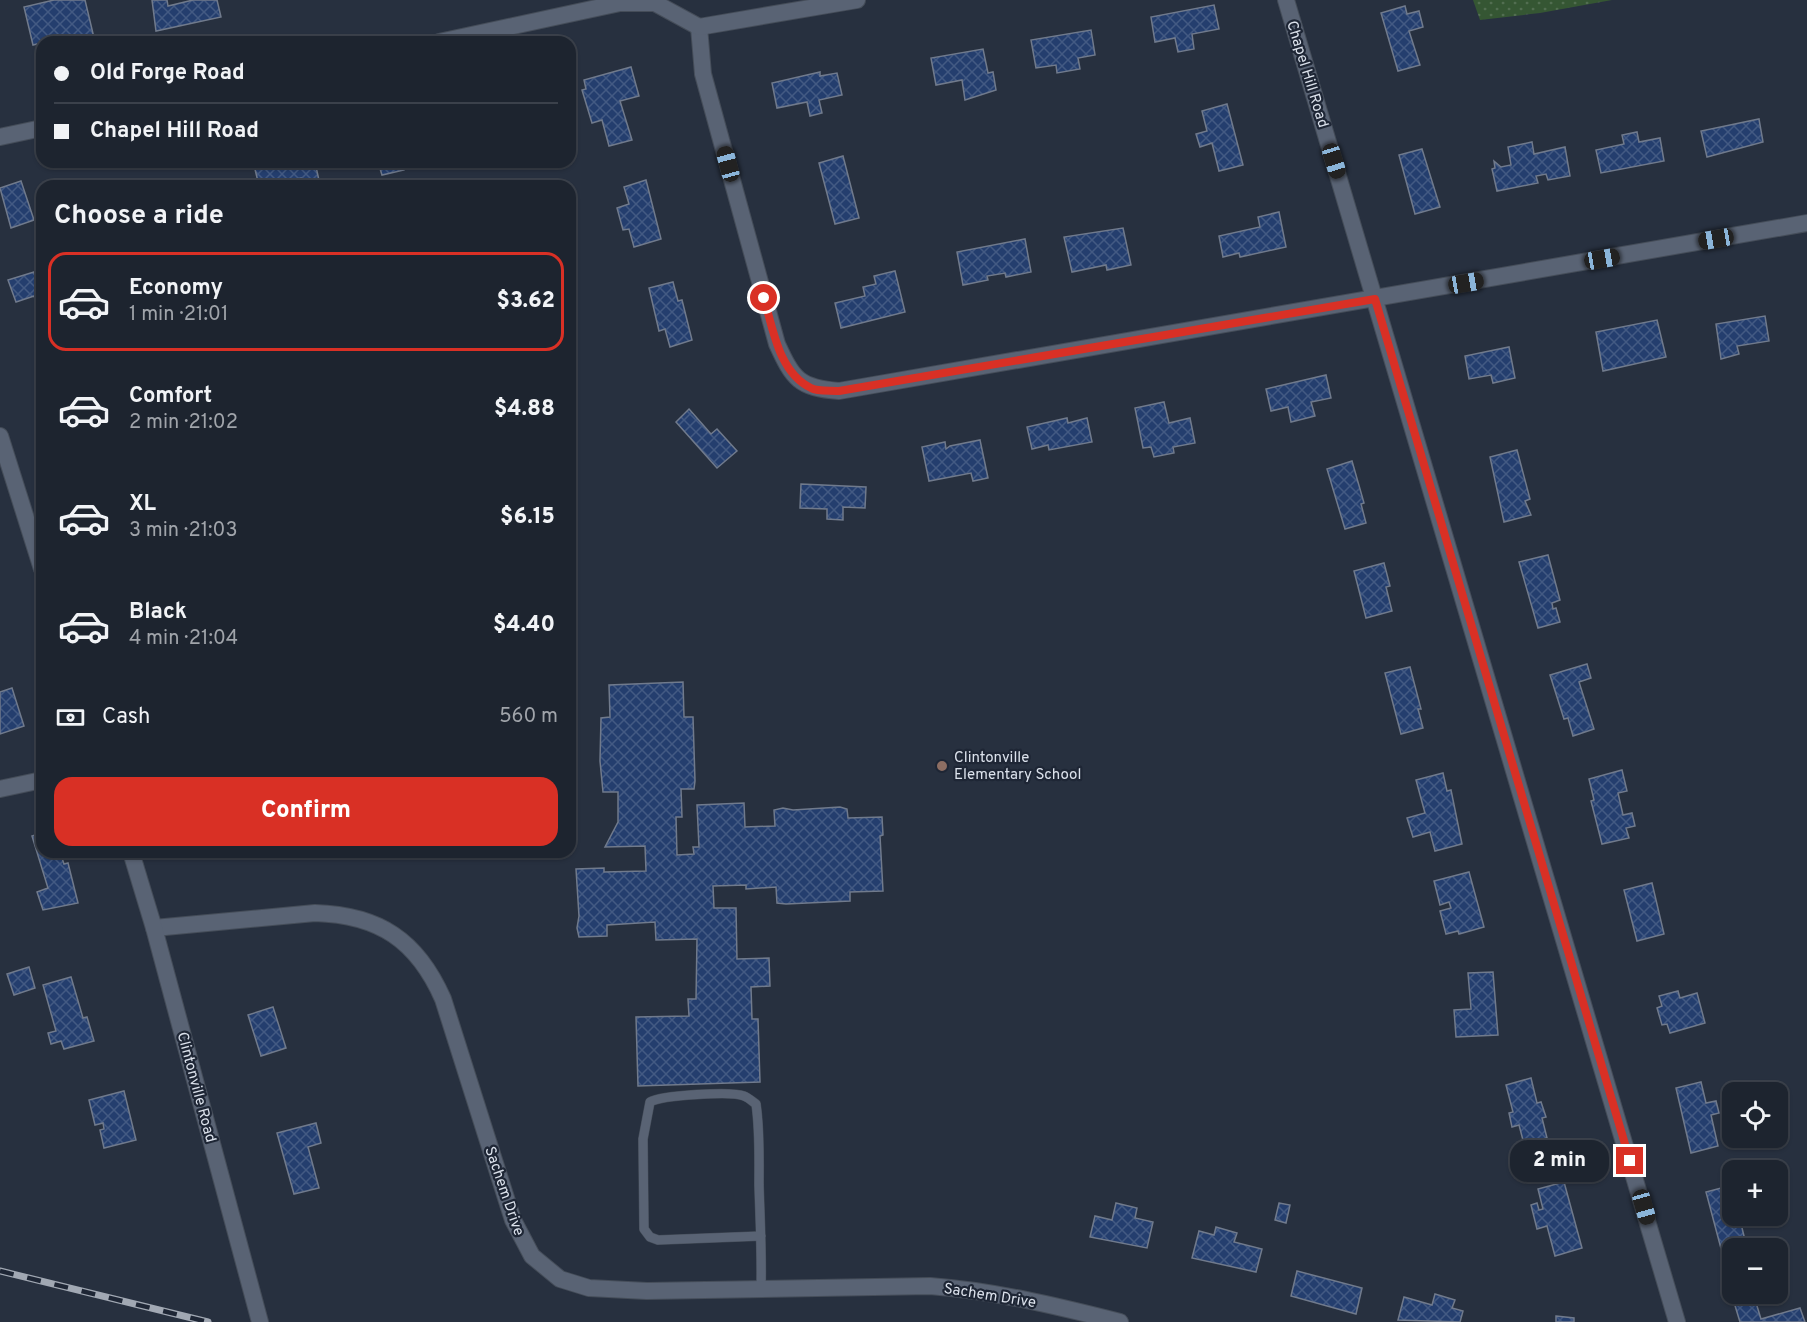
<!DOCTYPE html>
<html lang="en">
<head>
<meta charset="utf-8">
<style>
	:root { --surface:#1d242f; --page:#2a303b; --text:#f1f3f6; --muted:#a0a4aa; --line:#3b414b; --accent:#d93025 }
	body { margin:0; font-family:Overpass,sans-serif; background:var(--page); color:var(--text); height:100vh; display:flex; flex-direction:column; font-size:22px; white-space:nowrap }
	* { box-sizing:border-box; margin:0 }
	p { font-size:20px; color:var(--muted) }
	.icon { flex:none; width:33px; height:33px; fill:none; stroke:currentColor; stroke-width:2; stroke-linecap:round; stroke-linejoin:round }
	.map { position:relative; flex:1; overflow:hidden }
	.details { position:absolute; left:36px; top:180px; width:540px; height:678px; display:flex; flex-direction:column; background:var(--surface); border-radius:18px; box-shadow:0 2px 4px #0004,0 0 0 2px var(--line) }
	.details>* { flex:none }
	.banner { position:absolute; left:36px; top:36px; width:540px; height:132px; border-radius:18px; box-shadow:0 2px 4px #0004,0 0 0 2px var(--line); display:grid; align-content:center; height:132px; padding:0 18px; background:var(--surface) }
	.tools { position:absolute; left:1722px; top:1082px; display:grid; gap:12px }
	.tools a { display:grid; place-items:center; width:66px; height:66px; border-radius:12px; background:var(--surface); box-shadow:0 2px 4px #0004,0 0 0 2px var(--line); font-size:30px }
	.end { position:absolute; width:27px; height:27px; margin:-14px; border:8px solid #d93025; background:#fff; box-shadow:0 0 0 3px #fff }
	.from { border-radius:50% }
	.bubble { position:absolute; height:42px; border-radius:18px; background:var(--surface); box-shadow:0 2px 4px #0004,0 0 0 2px var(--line); font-size:20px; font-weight:800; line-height:42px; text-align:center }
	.car { position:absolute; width:18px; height:36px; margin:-18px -9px; border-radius:8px; box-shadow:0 0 4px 2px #0007; background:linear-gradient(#222 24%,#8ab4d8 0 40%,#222 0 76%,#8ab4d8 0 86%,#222 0) }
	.banner b { display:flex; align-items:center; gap:21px; height:57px; font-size:22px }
	.banner b+b { border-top:2px solid var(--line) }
	.banner i { width:15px; height:15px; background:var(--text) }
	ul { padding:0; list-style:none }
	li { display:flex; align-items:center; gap:18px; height:99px; margin:0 12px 9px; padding:0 6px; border:3px solid transparent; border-radius:18px }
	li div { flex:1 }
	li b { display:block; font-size:22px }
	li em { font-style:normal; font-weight:800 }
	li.on { border-color:var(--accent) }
	li>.icon { width:54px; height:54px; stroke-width:1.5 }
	h2 { padding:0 18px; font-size:27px; line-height:72px }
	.pay { display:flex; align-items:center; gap:15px; height:66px; padding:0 18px; font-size:22px }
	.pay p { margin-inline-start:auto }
	.primary-button { display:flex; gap:12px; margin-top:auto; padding:12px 18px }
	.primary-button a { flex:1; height:69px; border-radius:18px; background:var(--accent); color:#fff; font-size:24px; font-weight:800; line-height:69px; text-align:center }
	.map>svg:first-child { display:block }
</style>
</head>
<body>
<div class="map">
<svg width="1807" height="1322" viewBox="0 0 1807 1322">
	<defs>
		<pattern id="park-dots" width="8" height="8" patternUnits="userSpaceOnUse" patternTransform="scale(1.5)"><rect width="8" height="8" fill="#355633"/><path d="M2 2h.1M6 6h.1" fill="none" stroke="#526e51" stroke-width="1.8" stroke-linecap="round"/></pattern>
		<pattern id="building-cross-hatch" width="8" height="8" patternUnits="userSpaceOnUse" patternTransform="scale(1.5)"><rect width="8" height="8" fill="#243e6e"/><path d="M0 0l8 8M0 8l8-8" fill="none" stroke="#435a83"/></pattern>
	</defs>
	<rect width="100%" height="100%" fill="#27303f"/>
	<path fill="url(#park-dots)" d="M1473 0H1612L1540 13 1480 20Z"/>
	<g fill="url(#building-cross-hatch)" stroke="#707a8c" stroke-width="1.5">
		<path d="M54 0H85L95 42H65L64 37 33 45 24 7Z"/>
		<path d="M152 0H167L168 6 193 0H217L221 17 156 31Z"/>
		<path d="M1214 5 1219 29 1192 34 1194 49 1178 52 1175 38 1155 42 1151 17Z"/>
		<path d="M1405 6 1407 14 1419 11 1423 27 1409 31 1420 65 1398 71 1381 13Z"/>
		<path d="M1091 30 1095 55 1078 58 1080 69 1057 73 1056 65 1036 68 1031 40Z"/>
		<path d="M983 49 988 73 993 72 996 90 965 100 962 80 936 85 931 58Z"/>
		<path d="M631 67 639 96 620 101 632 140 609 146 602 120 592 123 582 90 586 89 584 80Z"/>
		<path d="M820 72V76L837 73 842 95 819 100 822 113 810 116 807 102 777 108 772 83Z"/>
		<path d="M1227 104 1243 165 1219 171 1212 143 1200 147 1196 134 1207 131 1202 111Z"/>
		<path d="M1759 119 1763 142 1707 157 1701 131Z"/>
		<path d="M1637 132 1639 142 1660 138 1664 161 1601 173 1596 150 1624 144 1622 135Z"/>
		<path d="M1532 142 1534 154 1565 147 1570 176 1548 180 1546 174 1536 176 1538 183 1497 191 1492 169 1495 168 1494 161 1501 167 1511 165 1508 147Z"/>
		<path d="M1422 149 1440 207 1415 214 1399 155Z"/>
		<path d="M843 156 859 218 835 224 819 163Z"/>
		<path d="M267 162H315L320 185 303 186 301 178 259 186 254 165Z"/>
		<path d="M358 162H403L404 170 382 175 378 162 359 167Z"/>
		<path d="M646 180 661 239 634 247 629 229 623 230 617 208 629 204 624 187Z"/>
		<path d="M21 181 34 220 11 228 0 188Z"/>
		<path d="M1279 212 1286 247 1240 257 1239 253 1223 257 1219 236 1260 227 1258 217Z"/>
		<path d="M1123 228 1131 265 1107 270 1106 265 1072 272 1064 237Z"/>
		<path d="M1025 239 1031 272 1006 277 1005 273 987 276 988 280 963 285 957 252Z"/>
		<path d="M895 271 905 312 841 328 835 303 865 296 863 287 876 284 874 276Z"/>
		<path d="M34 272 35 276 42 273V306L38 308 34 296 16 302 8 280Z"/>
		<path d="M673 282 678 301 682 300 692 340 670 347 665 329 659 331 649 288Z"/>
		<path d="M1765 316 1769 341 1737 346 1739 354 1721 359 1716 324Z"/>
		<path d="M1657 320 1666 357 1603 371 1596 332Z"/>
		<path d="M1509 347 1515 378 1493 383 1491 375 1469 379 1465 356Z"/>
		<path d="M1326 375 1331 398 1311 402 1315 416 1291 422 1288 407 1271 411 1266 389Z"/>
		<path d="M1164 402 1169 423 1190 418 1195 443 1173 447 1174 453 1154 457 1151 447 1143 448 1135 408Z"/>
		<path d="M689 409 711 434 717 429 737 451 717 468 676 422Z"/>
		<path d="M1067 418 1068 423 1087 418 1092 442 1049 450 1048 445 1032 449 1027 427Z"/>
		<path d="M980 440 988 478 973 481 971 473 929 481 922 447 945 442 946 449 950 446Z"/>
		<path d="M1517 450 1530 499 1525 501 1531 515 1504 522 1490 457Z"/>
		<path d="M1352 461 1364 503 1361 504 1366 523 1345 529 1327 469Z"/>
		<path d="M801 484 866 487 865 508 843 507V520L827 519V509L800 508Z"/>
		<path d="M1548 555 1560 600 1552 603 1553 609 1556 608 1560 622 1538 628 1519 562Z"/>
		<path d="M1384 563 1390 586 1386 587 1392 611 1366 618 1354 571Z"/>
		<path d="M1587 664 1591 678 1579 682 1594 729 1573 736 1568 718 1564 719 1550 675Z"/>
		<path d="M1410 667 1421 709H1418L1423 728 1401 734 1385 673Z"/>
		<path d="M683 682 684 717H693L695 781 694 789H681L682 817H676L677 855 694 854 693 847H699L697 805 744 803 745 827 775 826 774 810 783 808 793 810 840 807 847 809 848 818 882 817 883 835 880 836 883 891 850 892V901L786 904 777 903 776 887 746 889V885L713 886 714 908H736L737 959 769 958 770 986 751 987 752 1019H758L760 1082 638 1086 636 1017 689 1016 688 999H696L697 939 656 940 655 922 607 925V936L579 937 577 928 579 916 576 869 604 868V872L646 871 645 846 605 847 618 822V792H603L600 761 601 718 610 717 609 685Z"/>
		<path d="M12 688 24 726 0 734V692Z"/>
		<path d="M1622 770 1627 791 1618 793 1623 815 1632 813 1635 826 1626 828 1629 838 1602 844 1591 801 1594 800 1589 779Z"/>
		<path d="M1443 773 1447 791 1451 790 1462 844 1435 851 1430 832 1413 837 1407 818 1425 813 1416 780Z"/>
		<path d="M42 833V852H60L64 864 68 863 78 903 43 910 37 892 48 888 32 836Z"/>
		<path d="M1469 872 1484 927 1459 934 1458 931 1446 934 1440 911 1451 908 1449 902 1440 905 1434 881Z"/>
		<path d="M1652 883 1664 934 1637 941 1624 890Z"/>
		<path d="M29 967 35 988 14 995 7 974Z"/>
		<path d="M1493 972 1498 1035 1456 1037 1454 1010 1471 1009 1468 973Z"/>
		<path d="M71 977 83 1018 87 1017 94 1041 64 1049 61 1041 51 1044 48 1033 56 1031 43 985Z"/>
		<path d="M1678 991 1680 998 1697 993 1705 1023 1670 1033 1667 1024 1662 1025 1657 1008 1662 1006 1659 996Z"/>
		<path d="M273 1007 286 1048 261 1056 248 1015Z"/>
		<path d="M1531 1078 1537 1103 1541 1102 1546 1117 1542 1118 1547 1138 1524 1144 1519 1125 1512 1127 1509 1113 1513 1112 1506 1085Z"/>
		<path d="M1701 1082 1706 1103 1716 1101 1719 1113 1711 1115 1718 1146 1691 1153 1676 1088Z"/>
		<path d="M124 1091 136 1140 104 1148 100 1130 104 1129 103 1123 95 1125 89 1100Z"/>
		<path d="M316 1123 321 1143 308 1147 319 1188 294 1194 277 1133Z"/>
		<path d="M1564 1182 1582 1248 1555 1256 1547 1226 1537 1229 1531 1205 1537 1203 1539 1210 1543 1209 1538 1189Z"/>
		<path d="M1729 1186 1732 1215H1756L1757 1219 1741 1224 1747 1248H1732V1253L1723 1256 1706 1192Z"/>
		<path d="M1116 1203 1137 1208 1135 1218 1153 1222 1147 1248 1090 1237 1095 1216 1112 1220Z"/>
		<path d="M1279 1203 1290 1205 1286 1223 1275 1220Z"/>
		<path d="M1216 1227 1237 1233 1234 1242 1262 1249 1256 1272 1192 1258 1199 1231 1214 1235Z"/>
		<path d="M1297 1271 1362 1288 1356 1314 1291 1296Z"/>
		<path d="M1753 1293 1761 1319 1800 1308 1805 1322H1740L1733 1299Z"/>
		<path d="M1435 1294 1455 1300 1452 1308 1463 1311 1460 1322 1398 1320 1404 1297 1432 1305Z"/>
		<path d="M1556 1316 1574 1318V1322H1556Z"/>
	</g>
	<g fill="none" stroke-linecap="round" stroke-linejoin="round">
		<g stroke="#454d59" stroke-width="10">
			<path id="service" d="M761 1236 658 1240 650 1237 644 1229 643 1139 650 1102C662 1095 732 1091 744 1096 749 1098 753 1102 756 1104 760 1131 759 1158 759 1185 760 1219 762 1254 761 1289"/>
		</g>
		<g stroke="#454d59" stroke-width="18">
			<g id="minor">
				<path d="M1286 0 1677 1322"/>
				<path d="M699 27 703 74 777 344C793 379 799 388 839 391L1807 223"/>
				<path d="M439 42 620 3H655L699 27 857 0"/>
				<path d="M0 137 42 128"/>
				<path d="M0 789 42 780"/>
				<path d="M154 928 315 913C379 915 417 940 443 999L513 1220 532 1256 560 1279 589 1288 647 1291 930 1286C995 1291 1057 1306 1120 1322"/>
			</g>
		</g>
		<g stroke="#454d59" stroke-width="18">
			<g id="secondary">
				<path d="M0 436 42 569"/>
				<path d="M131 852 154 928 260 1322"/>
			</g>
		</g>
		<use href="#service" stroke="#596374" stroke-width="9"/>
		<use href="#minor" stroke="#596374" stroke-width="16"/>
		<use href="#secondary" stroke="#596374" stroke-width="16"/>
		<g stroke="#a1a8b3" stroke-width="7">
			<path id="rail" d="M0 1271 208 1322"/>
		</g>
		<use href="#rail" stroke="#1e2635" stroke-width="4.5" stroke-dasharray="14" stroke-linecap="butt"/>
	</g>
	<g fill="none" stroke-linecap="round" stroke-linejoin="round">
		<path stroke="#d93025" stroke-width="8" d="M764 298C773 329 779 373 811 388 818 392 831 390 839 391L1375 299 1630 1161"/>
	</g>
	<circle fill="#8d6e63" stroke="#1e2635" stroke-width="2" cx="942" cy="766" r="6"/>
	<g text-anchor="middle" stroke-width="4.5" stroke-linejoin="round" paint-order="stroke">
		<g font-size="15" fill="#dce2ec" stroke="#1e2635">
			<text transform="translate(1308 74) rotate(73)" y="5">Chapel Hill Road</text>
			<text transform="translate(197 1087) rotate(75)" y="5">Clintonville Road</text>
			<text transform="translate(505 1191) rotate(71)" y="5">Sachem Drive</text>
			<text transform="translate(990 1295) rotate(9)" y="5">Sachem Drive</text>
		</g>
		<g font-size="15" fill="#dce2ec" stroke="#1e2635" text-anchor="start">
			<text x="954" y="762">Clintonville<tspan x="954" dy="17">Elementary School</tspan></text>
		</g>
	</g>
</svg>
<div class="tools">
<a><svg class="icon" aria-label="locate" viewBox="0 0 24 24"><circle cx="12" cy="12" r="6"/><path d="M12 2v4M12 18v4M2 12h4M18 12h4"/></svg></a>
<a>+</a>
<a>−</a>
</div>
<i class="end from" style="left:764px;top:298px"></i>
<i class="end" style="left:1630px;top:1161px"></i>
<div class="bubble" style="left:1510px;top:1140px;width:99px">2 min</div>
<i class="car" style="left:1334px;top:161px;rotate:163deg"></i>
<i class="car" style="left:728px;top:164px;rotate:345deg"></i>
<i class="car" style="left:1716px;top:239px;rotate:260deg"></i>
<i class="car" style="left:1602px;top:259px;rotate:80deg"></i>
<i class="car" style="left:1466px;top:283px;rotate:80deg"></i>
<i class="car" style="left:1644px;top:1207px;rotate:164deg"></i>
<div class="banner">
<b><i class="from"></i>Old Forge Road</b>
<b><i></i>Chapel Hill Road</b>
</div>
<section class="details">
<h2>Choose a ride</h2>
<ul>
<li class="on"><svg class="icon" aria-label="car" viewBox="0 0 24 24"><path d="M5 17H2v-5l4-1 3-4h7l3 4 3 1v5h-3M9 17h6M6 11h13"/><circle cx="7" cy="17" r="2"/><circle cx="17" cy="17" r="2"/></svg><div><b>Economy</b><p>1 min · 21:01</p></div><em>$3.62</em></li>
<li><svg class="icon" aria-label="car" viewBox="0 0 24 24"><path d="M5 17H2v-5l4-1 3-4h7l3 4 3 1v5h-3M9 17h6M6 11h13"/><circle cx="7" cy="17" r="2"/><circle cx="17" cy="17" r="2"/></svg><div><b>Comfort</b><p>2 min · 21:02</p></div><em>$4.88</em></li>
<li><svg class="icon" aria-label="car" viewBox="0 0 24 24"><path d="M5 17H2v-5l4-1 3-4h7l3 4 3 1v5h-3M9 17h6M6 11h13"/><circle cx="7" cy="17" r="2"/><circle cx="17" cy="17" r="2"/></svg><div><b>XL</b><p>3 min · 21:03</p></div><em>$6.15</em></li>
<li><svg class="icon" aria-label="car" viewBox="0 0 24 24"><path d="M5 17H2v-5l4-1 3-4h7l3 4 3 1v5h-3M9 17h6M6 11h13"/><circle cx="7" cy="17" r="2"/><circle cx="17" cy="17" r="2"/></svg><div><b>Black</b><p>4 min · 21:04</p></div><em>$4.40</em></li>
</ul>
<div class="pay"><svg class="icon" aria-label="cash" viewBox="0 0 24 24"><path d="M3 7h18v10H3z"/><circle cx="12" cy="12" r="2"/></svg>Cash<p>560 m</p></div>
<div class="primary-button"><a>Confirm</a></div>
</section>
</div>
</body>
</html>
